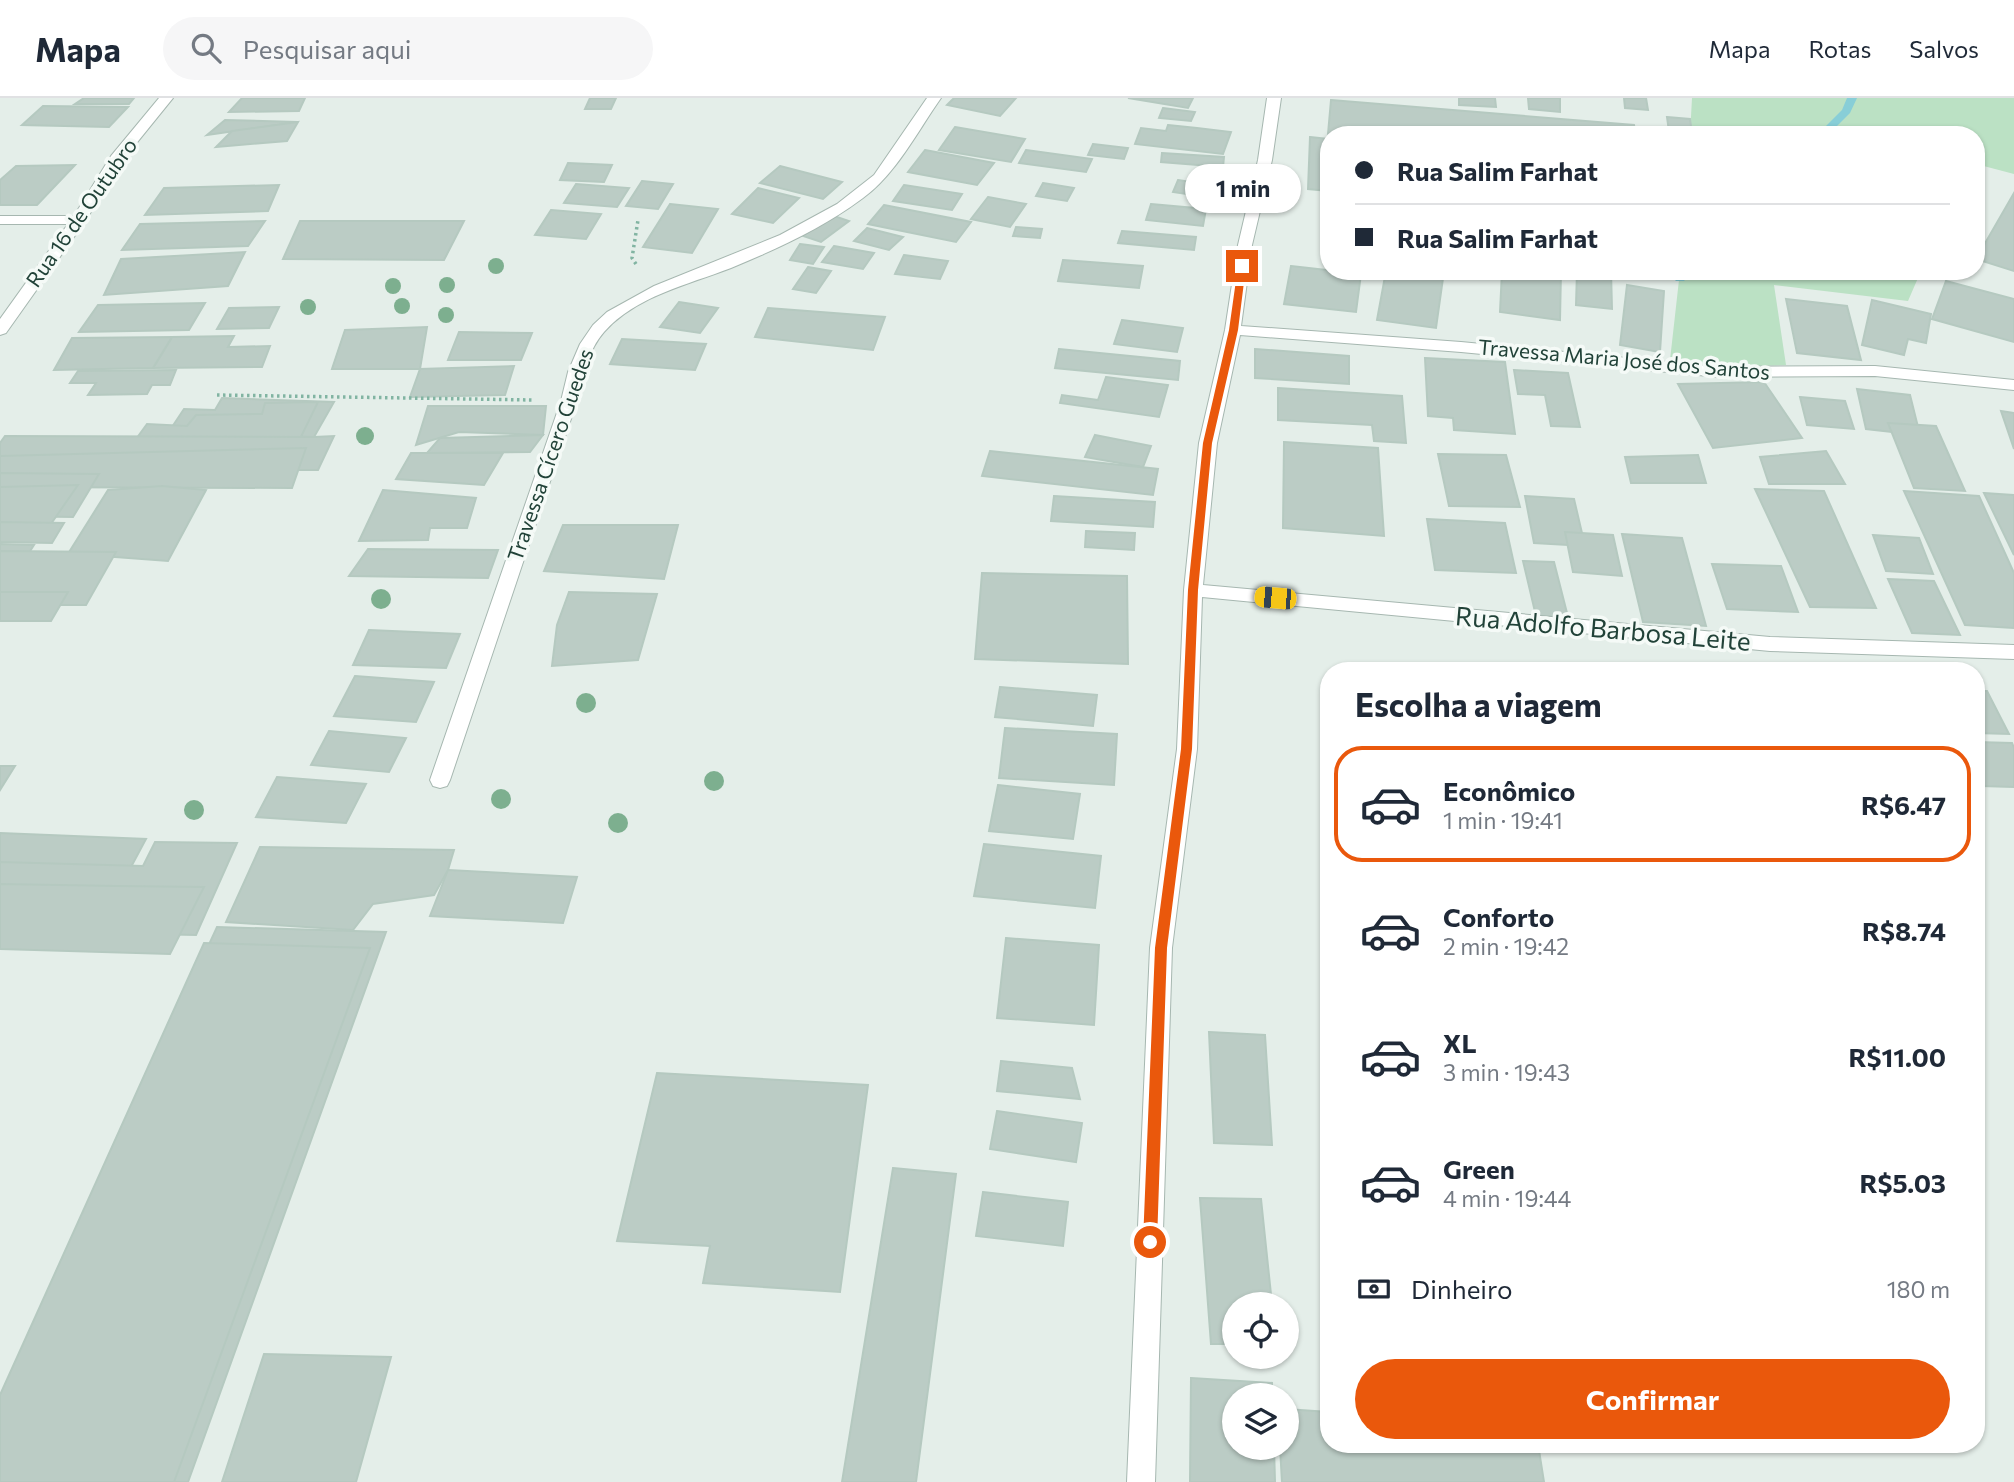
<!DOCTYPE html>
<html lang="pt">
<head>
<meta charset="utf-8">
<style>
	:root { --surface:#fff; --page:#f6f6f7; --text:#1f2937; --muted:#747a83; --line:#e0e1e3; --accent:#ea580c }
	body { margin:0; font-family:Commissioner,sans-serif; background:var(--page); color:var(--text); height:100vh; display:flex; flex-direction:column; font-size:26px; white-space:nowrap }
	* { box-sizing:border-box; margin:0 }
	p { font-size:23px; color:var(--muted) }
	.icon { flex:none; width:38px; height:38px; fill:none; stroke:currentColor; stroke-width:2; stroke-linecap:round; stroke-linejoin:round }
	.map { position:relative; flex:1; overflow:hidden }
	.drawer { position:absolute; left:1320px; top:564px; width:665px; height:791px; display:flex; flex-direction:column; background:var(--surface); border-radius:28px; box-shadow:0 2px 5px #0004 }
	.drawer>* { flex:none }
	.hud { position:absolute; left:1320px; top:28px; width:665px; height:154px; border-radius:28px; box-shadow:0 2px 5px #0004; display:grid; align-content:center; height:154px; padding:0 35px; background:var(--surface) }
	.buttons { position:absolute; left:1222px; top:1194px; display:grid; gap:14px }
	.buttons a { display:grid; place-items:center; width:77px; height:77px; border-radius:50%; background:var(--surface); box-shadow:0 2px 5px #0004; font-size:35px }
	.end { position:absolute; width:32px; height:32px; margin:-16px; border:9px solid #ea580c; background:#fff; box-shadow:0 0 0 4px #fff }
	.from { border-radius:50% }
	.bubble { position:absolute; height:49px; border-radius:24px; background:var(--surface); box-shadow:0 2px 5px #0004; font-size:23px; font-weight:700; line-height:49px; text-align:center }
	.car { position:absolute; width:21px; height:42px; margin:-21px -10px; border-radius:9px; box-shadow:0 0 5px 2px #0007; background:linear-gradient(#f5c518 24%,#345 0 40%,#f5c518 0 76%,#345 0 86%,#f5c518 0) }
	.hud b { display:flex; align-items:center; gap:24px; height:66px; font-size:26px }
	.hud b+b { border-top:2px solid var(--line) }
	.hud i { width:18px; height:18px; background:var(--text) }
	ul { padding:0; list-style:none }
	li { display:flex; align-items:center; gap:21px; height:116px; margin:0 14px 10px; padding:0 21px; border:4px solid transparent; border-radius:28px }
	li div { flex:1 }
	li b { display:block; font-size:26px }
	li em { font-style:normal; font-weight:700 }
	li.current { border-color:var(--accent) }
	li>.icon { width:63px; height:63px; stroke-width:1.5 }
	h2 { padding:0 35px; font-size:32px; line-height:84px }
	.pay { display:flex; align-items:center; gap:18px; height:77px; padding:0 35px; font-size:26px }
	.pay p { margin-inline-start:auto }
	.cta { display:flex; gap:14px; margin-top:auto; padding:14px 35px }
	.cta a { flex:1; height:80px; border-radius:42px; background:var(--accent); color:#fff; font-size:28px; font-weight:700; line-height:80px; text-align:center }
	header { display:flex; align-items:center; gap:42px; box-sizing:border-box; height:98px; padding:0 35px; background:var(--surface); border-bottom:2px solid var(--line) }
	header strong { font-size:33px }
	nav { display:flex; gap:38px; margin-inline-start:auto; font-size:24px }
	.search { width:490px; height:63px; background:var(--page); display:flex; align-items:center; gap:18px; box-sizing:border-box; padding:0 24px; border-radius:38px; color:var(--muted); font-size:26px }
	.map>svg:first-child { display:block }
</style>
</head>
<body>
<header>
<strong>Mapa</strong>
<div class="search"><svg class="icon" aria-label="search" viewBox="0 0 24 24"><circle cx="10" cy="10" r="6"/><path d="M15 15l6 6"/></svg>Pesquisar aqui</div>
<nav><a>Mapa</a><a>Rotas</a><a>Salvos</a></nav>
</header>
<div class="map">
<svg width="2014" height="1384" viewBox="0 0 2014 1384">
	<rect width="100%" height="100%" fill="#e4eee9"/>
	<g fill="#bbe1c4">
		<path d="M1692 0H2014V76L1976 66V37H1690Z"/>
		<path d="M1680 173H1921L1908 203 1774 187 1786 267 1730 269 1670 262Z"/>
	</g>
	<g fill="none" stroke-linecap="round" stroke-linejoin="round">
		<g fill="#88ced7" fill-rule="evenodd">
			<path d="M1847 0H1857L1850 15 1828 37H1817L1842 12Z"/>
			<path d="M1681 173H1693L1684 183H1676L1674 181Z"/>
		</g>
	</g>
	<g fill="#bbccc5" stroke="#b5c9c0" stroke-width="2">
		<path d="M84 0H134L129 6H75Z"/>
		<path d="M242 0H305L299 13 229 14Z"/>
		<path d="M590 0H616L611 11H585Z"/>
		<path d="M954 0H1016L1000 18 947 7Z"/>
		<path d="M1128 0H1193L1188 10Z"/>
		<path d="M1459 0H1495L1496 9 1459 7Z"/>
		<path d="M1528 0H1560V14L1529 11Z"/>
		<path d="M1624 0H1646L1648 12 1625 10Z"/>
		<path d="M1331 2 1634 27 1636 37 1328 36Z"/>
		<path d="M43 8 128 9 109 29 22 27Z"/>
		<path d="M1163 10 1195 14 1191 23 1159 20Z"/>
		<path d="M1667 19 1690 21 1692 36 1669 33Z"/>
		<path d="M225 22 298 24 207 37Z"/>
		<path d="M298 24 287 43 216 49 232 33Z"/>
		<path d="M1168 27 1197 30 1231 34 1223 56 1135 46 1141 30 1166 33Z"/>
		<path d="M955 29 1025 41 1011 64 939 52Z"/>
		<path d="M1310 39 1328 41V93L1308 91Z"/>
		<path d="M1093 46 1128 50 1124 61 1088 57Z"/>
		<path d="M925 52 994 65 977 87 908 74Z"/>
		<path d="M1026 52 1092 61 1086 74 1019 65Z"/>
		<path d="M1162 55 1224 59 1223 69 1161 64Z"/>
		<path d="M568 65 612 67 604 84 560 82Z"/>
		<path d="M75 67 37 107H0V82L16 68Z"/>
		<path d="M780 68 842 84 823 101 760 85Z"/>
		<path d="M1178 82 1210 87 1206 99 1173 94Z"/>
		<path d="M642 83 673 86 658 111 626 108Z"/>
		<path d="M1043 85 1074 90 1067 103 1036 98Z"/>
		<path d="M576 86 629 90 617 109 564 105Z"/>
		<path d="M279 87 268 113 145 117 164 90Z"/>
		<path d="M904 87 962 96 952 112 893 103Z"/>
		<path d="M758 90 799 100 773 125 732 116Z"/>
		<path d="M2014 95V173L1976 161Z"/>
		<path d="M988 99 1026 106 1010 129 971 121Z"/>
		<path d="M670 106 718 111 692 155 643 149Z"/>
		<path d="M1151 106 1206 111 1203 128 1146 122Z"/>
		<path d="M884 107 971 124 956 144 868 126Z"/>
		<path d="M551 112 601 116 586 141 535 137Z"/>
		<path d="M831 117 849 123 821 144 803 138Z"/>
		<path d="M265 123 248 148 122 152 140 126Z"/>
		<path d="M300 123H464L444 162 283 161Z"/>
		<path d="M1016 129 1042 131 1040 140 1013 138Z"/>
		<path d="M867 130 903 139 889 152 854 143Z"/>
		<path d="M1122 133 1196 139 1194 152 1118 145Z"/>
		<path d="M800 146 824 149 813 166 790 162Z"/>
		<path d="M834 148 874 155 863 171 822 164Z"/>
		<path d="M245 154 228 188 104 197 121 161Z"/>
		<path d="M904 157 948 163 940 181 895 176Z"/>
		<path d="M1063 162 1143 168 1139 190 1058 183Z"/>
		<path d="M1291 168 1361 176 1356 214 1284 206Z"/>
		<path d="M808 169 831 173 816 195 793 191Z"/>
		<path d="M1386 173H1444L1436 230 1377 222Z"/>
		<path d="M1502 173H1561L1560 222 1500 214Z"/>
		<path d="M1577 173H1611L1612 211 1576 207Z"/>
		<path d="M1946 183 2014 201V244L1932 221Z"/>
		<path d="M1627 187 1664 193 1660 254 1620 247Z"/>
		<path d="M1786 201 1847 208 1861 262 1797 255Z"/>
		<path d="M1872 202 1931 216 1926 245 1908 241 1904 257 1862 247Z"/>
		<path d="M679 204 718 210 700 235 660 229Z"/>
		<path d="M205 205 189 232 79 234 98 207Z"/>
		<path d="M279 209 269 230 217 231 229 210Z"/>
		<path d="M768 210 885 219 873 252 755 239Z"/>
		<path d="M1122 222 1183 230 1177 254 1114 246Z"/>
		<path d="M427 229 420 271H332L345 232Z"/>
		<path d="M459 234 532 235 521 262H448Z"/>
		<path d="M234 238 228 249 270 248 262 269 153 270 172 239Z"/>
		<path d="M172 239 153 270 54 272 72 240Z"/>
		<path d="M622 241 706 246 695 272 610 266Z"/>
		<path d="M1059 251 1180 263 1178 282 1055 270Z"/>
		<path d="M1255 251 1349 258V286L1255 280Z"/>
		<path d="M1425 260 1505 264 1515 336 1454 332 1453 320 1428 318Z"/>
		<path d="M514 268 505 297 410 299 420 271Z"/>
		<path d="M176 272 170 287H152L147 296 88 297 96 285H70L78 273Z"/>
		<path d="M1514 272 1568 275 1580 329 1551 328 1545 297 1518 296Z"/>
		<path d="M1106 279 1168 287 1159 319 1060 305 1062 297 1098 302Z"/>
		<path d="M1764 284 1802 340 1713 350 1678 286Z"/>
		<path d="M1278 290 1402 298 1406 345 1374 343 1372 327 1278 322Z"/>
		<path d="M1857 291 1910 297 1920 337 1866 331Z"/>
		<path d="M1800 299 1845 303 1854 331 1807 327Z"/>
		<path d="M222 300 334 304 314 339 168 335 184 311 215 312Z"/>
		<path d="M318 304 295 351 126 355 147 326 187 328 196 317 262 316 265 305Z"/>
		<path d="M428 308H546L543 337 459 334 416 347Z"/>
		<path d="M2001 313 2014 315V351Z"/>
		<path d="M1888 325 1936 328 1965 393 1914 390Z"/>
		<path d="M543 337 530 354 427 355 440 340Z"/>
		<path d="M1095 337 1151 348 1143 369 1085 359Z"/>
		<path d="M5 338 314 339 334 338 318 372H0V345Z"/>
		<path d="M1284 344 1378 350 1384 438 1283 430Z"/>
		<path d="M306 350 292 390 0 389V358Z"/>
		<path d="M990 353 1158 371 1153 397 982 378Z"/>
		<path d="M1826 353 1845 386H1769L1760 359Z"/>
		<path d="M411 355H503L484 387 396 381Z"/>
		<path d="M1438 356 1506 357 1520 409 1449 408Z"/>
		<path d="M1698 357 1706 385H1631L1625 359Z"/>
		<path d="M0 375 99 376 73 419 0 418Z"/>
		<path d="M78 387 46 433 0 432V389Z"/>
		<path d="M162 388 206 392 168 463 115 459H66L108 392Z"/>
		<path d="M1755 391 1824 393 1876 510 1810 509Z"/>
		<path d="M383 392 476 400 467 430H430L428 442 359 443Z"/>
		<path d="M1904 393 1979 398 2014 475V530L1965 527Z"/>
		<path d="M1984 395 2014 397V457Z"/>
		<path d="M1054 398 1155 404 1153 429 1051 423Z"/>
		<path d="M1525 398 1574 401 1585 448 1534 445Z"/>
		<path d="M1427 421 1505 425 1516 475 1435 472Z"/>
		<path d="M0 424 64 425 52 445 0 444Z"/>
		<path d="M563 427H678L664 481 544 473Z"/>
		<path d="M1086 433 1135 435 1134 452 1085 449Z"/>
		<path d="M1565 434 1613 437 1622 478 1573 474Z"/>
		<path d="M1622 436 1682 440 1706 528 1643 524Z"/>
		<path d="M1873 437 1919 440 1933 476 1886 473Z"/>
		<path d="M0 446 34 447 23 464H0Z"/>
		<path d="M368 451 498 452 488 480 349 478Z"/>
		<path d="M0 453 116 454 86 507H0Z"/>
		<path d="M1523 463 1554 464 1568 519 1536 518Z"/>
		<path d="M1712 466 1781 468 1798 514 1727 511Z"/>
		<path d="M982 475 1127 478 1128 566 975 561Z"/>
		<path d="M1888 481 1934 483 1960 537 1912 535Z"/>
		<path d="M0 494H68L51 523H0Z"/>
		<path d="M569 494 657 496 638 562 552 568 557 527Z"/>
		<path d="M369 532 460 536 446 570 353 567Z"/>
		<path d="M1724 569 1808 570 1809 572H1726Z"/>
		<path d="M355 578 434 584 416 624 334 618Z"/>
		<path d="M1000 589 1097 597 1093 628 995 619Z"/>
		<path d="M1976 593H1987L2009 636 1976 635Z"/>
		<path d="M1005 630 1117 636 1114 687 999 680Z"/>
		<path d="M329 633 406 640 389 674 311 667Z"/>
		<path d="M1976 644 2012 645 2014 650V689L1981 688 1976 677Z"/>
		<path d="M0 668H15L0 692Z"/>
		<path d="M277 679 366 686 346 725 256 719Z"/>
		<path d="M998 687 1080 696 1073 741 989 733Z"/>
		<path d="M0 735 146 741 123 784H0Z"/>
		<path d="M155 744 237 745 196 837 0 833V764L143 768Z"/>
		<path d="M984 746 1101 758 1095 810 974 798Z"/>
		<path d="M260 749 454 752 448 772 434 797 373 806 353 832 226 824Z"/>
		<path d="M448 772 577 779 563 825 430 818Z"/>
		<path d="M0 786 117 788 204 789 170 856 0 851Z"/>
		<path d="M217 829 386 834 188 1384H0V1301Z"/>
		<path d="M1006 840 1099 847 1094 927 997 920Z"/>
		<path d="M204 845 370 850 174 1384H0V1297Z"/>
		<path d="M1209 934 1265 937 1272 1047 1214 1045Z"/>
		<path d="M1001 963 1072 970 1080 1001 997 993Z"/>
		<path d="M657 975 868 987 840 1194 703 1185 710 1148 617 1143Z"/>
		<path d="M997 1013 1082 1025 1076 1064 990 1051Z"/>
		<path d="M893 1070 956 1076 916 1384H842Z"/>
		<path d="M983 1094 1068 1104 1063 1148 976 1138Z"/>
		<path d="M1200 1100 1261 1101 1272 1206H1234V1246H1211Z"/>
		<path d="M264 1256 391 1259 356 1384H222Z"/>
		<path d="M1191 1280 1272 1285V1297H1234V1349H1274L1275 1384H1190Z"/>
		<path d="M1286 1311 1328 1314V1346H1538L1544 1384H1282L1280 1349H1286Z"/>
	</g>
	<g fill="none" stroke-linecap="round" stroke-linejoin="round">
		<g stroke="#a6b7b0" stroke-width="2">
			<g id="street">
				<path d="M159 0H173L122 63 86 122 6 235 0 237V221L68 126H0V118H74L111 58Z"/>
				<path d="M927 0H941C917 34 896 76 863 100 823 130 777 151 731 170 687 187 636 198 604 234 588 252 582 280 577 303L450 682 447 688 440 690 433 688 430 682 561 303 568 274 580 246 593 227 607 214 654 188 780 137 837 106 874 77Z"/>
				<path d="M1267 0H1281L1272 62 1252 147 1241 228 1461 244 1719 269 1875 268 2014 282V292L1875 278 1719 279 1461 254 1240 237 1217 345 1203 487 1770 539 2014 547V561L1770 553 1202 499 1197 651 1172 850 1155 1384H1127L1150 850 1177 651 1184 492 1199 345 1225 232 1238 147 1258 62Z"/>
			</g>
		</g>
		<g stroke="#81b4a2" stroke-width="3.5" stroke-dasharray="2.5 3.5" stroke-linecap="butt">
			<path d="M636 166 632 160 638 122"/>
			<path d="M217 297 533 302"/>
		</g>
		<use href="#street" fill="#fff" fill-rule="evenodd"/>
	</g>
	<g fill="#7daf8f">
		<circle cx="496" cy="168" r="8"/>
		<circle cx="447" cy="187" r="8"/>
		<circle cx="393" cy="188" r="8"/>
		<circle cx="402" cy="208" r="8"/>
		<circle cx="308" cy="209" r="8"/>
		<circle cx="446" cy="217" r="8"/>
		<circle cx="365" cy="338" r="9"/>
		<circle cx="381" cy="501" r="10"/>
		<circle cx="586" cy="605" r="10"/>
		<circle cx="714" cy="683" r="10"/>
		<circle cx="501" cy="701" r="10"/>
		<circle cx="194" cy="712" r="10"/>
		<circle cx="618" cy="725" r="10"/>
	</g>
	<path fill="#ea580c" d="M1242 166 1246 168 1238 232 1212 345 1198 492 1192 651 1167 850 1157 1144 1150 1150 1143 1144 1155 850 1181 651 1188 492 1203 345 1229 232 1238 168Z"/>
	<g text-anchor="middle" stroke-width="7" stroke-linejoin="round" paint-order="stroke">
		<g font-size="21" fill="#214238" stroke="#f5faf7">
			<text transform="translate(82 115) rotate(-55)" y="7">Rua 16 de Outubro</text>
			<text transform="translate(1624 262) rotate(5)" y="7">Travessa Maria José dos Santos</text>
			<text transform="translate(551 357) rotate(-71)" y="7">Travessa Cícero Guedes</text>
		</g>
		<g font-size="26" fill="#214238" stroke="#f5faf7">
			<text transform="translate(1603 531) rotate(5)" y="9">Rua Adolfo Barbosa Leite</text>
		</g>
	</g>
</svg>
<div class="buttons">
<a><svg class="icon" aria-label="locate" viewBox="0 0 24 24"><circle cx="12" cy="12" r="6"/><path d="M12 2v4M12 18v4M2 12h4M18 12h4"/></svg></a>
<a><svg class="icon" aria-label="layers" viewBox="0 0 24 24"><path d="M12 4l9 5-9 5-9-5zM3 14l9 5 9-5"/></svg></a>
</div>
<i class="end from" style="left:1150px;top:1144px"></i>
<i class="end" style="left:1242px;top:168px"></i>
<div class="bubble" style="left:1185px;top:66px;width:116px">1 min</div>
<i class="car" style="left:1275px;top:500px;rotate:275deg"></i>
<div class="hud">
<b><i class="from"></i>Rua Salim Farhat</b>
<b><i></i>Rua Salim Farhat</b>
</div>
<section class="drawer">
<h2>Escolha a viagem</h2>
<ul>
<li class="current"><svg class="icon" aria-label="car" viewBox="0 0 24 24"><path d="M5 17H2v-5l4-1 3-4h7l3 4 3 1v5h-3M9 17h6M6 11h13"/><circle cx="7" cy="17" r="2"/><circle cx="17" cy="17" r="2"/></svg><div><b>Econômico</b><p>1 min · 19:41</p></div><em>R$6.47</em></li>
<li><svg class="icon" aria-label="car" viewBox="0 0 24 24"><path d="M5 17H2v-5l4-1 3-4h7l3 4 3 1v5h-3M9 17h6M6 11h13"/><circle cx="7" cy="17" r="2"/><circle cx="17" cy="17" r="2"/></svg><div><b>Conforto</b><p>2 min · 19:42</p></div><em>R$8.74</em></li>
<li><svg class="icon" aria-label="car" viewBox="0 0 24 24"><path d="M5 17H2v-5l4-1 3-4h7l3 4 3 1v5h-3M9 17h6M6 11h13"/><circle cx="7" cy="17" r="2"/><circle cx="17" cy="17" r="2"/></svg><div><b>XL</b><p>3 min · 19:43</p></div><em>R$11.00</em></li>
<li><svg class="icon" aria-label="car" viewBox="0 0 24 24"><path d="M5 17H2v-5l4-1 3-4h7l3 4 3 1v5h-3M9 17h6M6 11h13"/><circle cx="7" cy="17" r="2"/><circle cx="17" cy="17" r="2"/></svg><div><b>Green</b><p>4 min · 19:44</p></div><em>R$5.03</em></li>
</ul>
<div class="pay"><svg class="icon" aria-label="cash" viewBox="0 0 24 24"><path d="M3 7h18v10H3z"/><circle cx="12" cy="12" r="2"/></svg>Dinheiro<p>180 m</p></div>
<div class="cta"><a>Confirmar</a></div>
</section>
</div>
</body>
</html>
